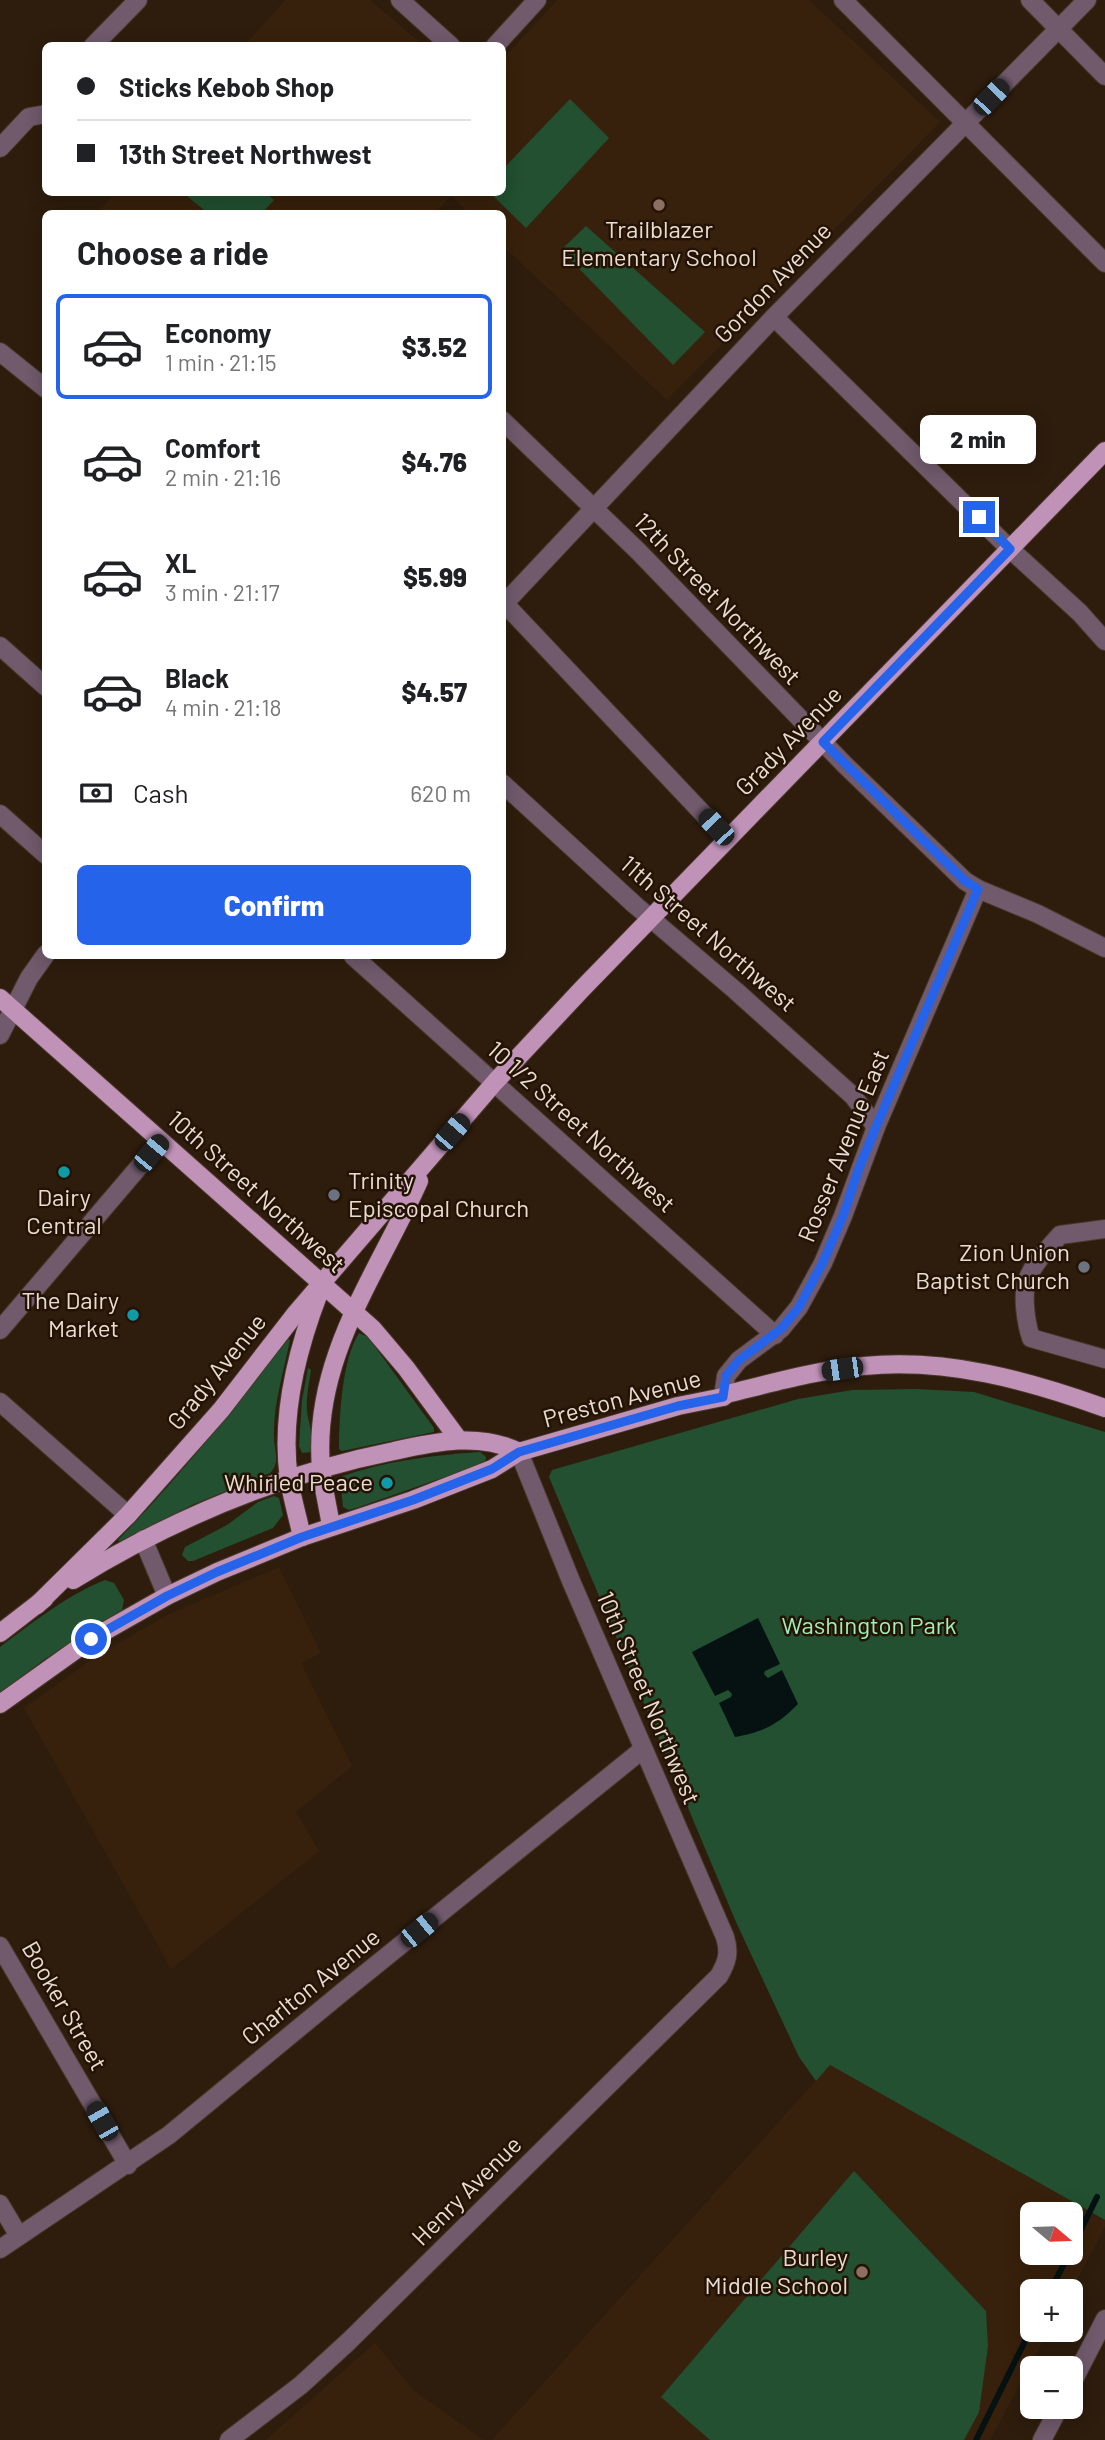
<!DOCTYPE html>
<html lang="en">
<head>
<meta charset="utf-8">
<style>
	:root { --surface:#fff; --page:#f6f6f6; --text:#202124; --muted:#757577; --line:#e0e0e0; --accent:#2563eb }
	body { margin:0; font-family:Barlow,sans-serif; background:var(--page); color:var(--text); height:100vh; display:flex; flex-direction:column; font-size:26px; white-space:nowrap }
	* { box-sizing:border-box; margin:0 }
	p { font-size:23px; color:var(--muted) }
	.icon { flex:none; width:38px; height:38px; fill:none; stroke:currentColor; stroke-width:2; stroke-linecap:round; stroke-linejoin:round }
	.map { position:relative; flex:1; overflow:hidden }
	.sheet { position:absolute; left:42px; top:210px; width:464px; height:749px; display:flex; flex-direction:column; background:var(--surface); border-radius:10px; box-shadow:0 4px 18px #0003 }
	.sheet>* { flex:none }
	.banner { position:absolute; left:42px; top:42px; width:464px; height:154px; border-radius:10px; box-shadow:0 4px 18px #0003; display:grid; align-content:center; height:154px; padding:0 35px; background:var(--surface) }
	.needle { width:46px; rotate:109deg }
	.buttons { position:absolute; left:1020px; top:2202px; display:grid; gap:14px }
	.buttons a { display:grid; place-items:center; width:63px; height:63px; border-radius:10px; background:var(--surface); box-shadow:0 4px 18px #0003; font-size:35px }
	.end { position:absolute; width:32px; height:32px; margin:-16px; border:9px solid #2563eb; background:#fff; box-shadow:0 0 0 4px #fff }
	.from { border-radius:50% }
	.bubble { position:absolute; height:49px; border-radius:10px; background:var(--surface); box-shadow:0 4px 18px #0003; font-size:23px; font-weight:800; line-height:49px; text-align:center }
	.car { position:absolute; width:21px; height:42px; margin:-21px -10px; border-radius:9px; box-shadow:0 0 5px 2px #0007; background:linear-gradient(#222 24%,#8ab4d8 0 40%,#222 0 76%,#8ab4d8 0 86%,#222 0) }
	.banner b { display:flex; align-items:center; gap:24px; height:66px; font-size:26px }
	.banner b+b { border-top:2px solid var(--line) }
	.banner i { width:18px; height:18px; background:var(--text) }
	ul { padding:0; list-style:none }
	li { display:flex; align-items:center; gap:21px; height:105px; margin:0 14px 10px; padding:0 21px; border:4px solid transparent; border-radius:10px }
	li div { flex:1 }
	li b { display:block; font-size:26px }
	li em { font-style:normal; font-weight:800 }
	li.current { border-color:var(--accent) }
	li>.icon { width:63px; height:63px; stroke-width:1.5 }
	h2 { padding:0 35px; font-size:32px; line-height:84px }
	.pay { display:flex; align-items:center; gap:18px; height:77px; padding:0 35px; font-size:26px }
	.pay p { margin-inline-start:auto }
	.primary-button { display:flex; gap:14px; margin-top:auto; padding:14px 35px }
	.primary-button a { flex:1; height:80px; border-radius:10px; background:var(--accent); color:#fff; font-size:28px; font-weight:800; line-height:80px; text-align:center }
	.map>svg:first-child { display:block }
</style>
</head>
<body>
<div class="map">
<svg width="1105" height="2440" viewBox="0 0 1105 2440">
	<rect width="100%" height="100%" fill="#2e1d0d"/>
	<g fill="#38210c" fill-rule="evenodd">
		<path d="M285 0H370L423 45H245Z"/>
		<path d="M557 0H809L940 122 667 400 502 245V214L469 213 451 196 435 213 96 214 115 193 502 192V60Z"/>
		<path d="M279 1567 321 1653 301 1663 352 1766 296 1812 319 1851 171 1969 24 1708 98 1655 167 1615Z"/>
		<path d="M830 2065 1105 2220V2227L1071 2291H1032V2329H1050L990 2440H492ZM1032 2214H1071V2252H1032Z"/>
		<path d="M375 2343 414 2391 484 2440H266Z"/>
	</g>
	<g fill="#225030">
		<path d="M570 99 609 138 526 228 490 193 502 192V170Z"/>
		<path d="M183 193H266L274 200 262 213H208Z"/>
		<path d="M586 226 705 332 673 365 561 250Z"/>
		<path d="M359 1333 368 1337 434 1428V1432L342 1451 339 1449C339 1417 342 1359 359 1333Z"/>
		<path d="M288 1339 290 1340C284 1371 273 1405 274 1437 274 1450 281 1463 270 1473L192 1505 120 1542 118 1540C180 1477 233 1408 288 1339Z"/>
		<path d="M308 1368 311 1370C309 1383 306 1397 307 1411 309 1426 315 1437 311 1452L302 1453 299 1446 302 1400Z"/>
		<path d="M916 1389 974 1392 1105 1432V2220L830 2065 816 2081 799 2057 736 1922 549 1477 552 1470 798 1399 852 1390Z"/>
		<path d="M480 1452 486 1457 485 1463 359 1507 349 1510 343 1507 340 1477C384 1461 434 1455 480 1452Z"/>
		<path d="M274 1496 279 1498 283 1515 273 1528 193 1561H188L182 1555 185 1547 227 1525 258 1502Z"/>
		<path d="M105 1580 114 1583 124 1600 122 1610 45 1659 0 1693V1647C32 1623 67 1595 105 1580Z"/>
		<path d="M854 2171 986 2311 988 2346 979 2412 964 2440H710L661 2397Z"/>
	</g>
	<path fill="#061212" d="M758 1618 780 1664 765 1671 764 1674 768 1678 782 1670 798 1704C777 1725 765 1731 735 1737L719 1703 731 1697 732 1694 728 1690 715 1696 692 1652Z"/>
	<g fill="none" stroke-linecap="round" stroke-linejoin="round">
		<g stroke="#061212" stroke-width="6">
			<path d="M1071 2250 1097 2197"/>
			<path d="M1050 2291 1070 2252"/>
			<path d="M976 2440 1032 2327"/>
		</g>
		<g stroke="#483829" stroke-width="20">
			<g id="minor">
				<path d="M400 0 451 46"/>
				<path d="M843 0 1105 263"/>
				<path d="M1030 0 1105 76"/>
				<path d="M93 46 138 0"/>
				<path d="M495 46 537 0"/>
				<path d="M0 148 29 117 46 114"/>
				<path d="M774 317 1010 549 1080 613 1105 641"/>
				<path d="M0 352 46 389"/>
				<path d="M502 420 638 551 844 764 965 881 978 889 1038 914 1105 948"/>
				<path d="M505 604 727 839"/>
				<path d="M502 606 774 317 1087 0"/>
				<path d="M0 646 46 687"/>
				<path d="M502 783 635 905 736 991 853 1096 876 1127"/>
				<path d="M0 814 46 855"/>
				<path d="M353 956 775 1335"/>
				<path d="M0 1035 29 978 46 954"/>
				<path d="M1105 1229 1060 1235C1049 1248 1032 1264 1027 1281 1022 1296 1026 1323 1031 1338L1105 1359"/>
				<path d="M0 1330 161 1141"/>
				<path d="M723 1397 726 1376 739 1360 781 1329 799 1307 823 1263 843 1216 876 1127 978 889"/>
				<path d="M0 1402 128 1515"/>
				<path d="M143 1539 167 1596"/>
				<path d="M0 1946 128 2165"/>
				<path d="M0 2204 19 2236"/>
				<path d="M0 2249 169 2135 345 1990 642 1750"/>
				<path d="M1071 2385 1105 2319"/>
				<path d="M229 2440 301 2385 348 2342 719 1976C727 1962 730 1953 725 1937L571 1581 519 1452"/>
				<path d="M1042 2440 1060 2406"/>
			</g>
		</g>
		<g stroke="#483829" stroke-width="20">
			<g id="major">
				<path d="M0 998 373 1329 406 1368 459 1440"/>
				<path d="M331 1526C328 1507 323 1487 321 1468 312 1359 377 1275 419 1181"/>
				<path d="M302 1537C298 1518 292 1498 289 1479 280 1417 297 1350 319 1293"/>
				<path d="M73 1580C172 1519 280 1474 394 1451 435 1442 480 1432 519 1452"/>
				<path d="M37 1605 128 1515 221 1410 296 1313 495 1082 582 989 1105 451"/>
				<path d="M0 1633 44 1599"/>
				<path d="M0 1704 91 1639 167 1596 217 1572 302 1537 413 1500 492 1469 519 1452 678 1406 723 1397 727 1394C772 1383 817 1370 864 1366 947 1358 1027 1380 1105 1408"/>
			</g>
		</g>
		<use href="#minor" stroke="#705a6c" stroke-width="18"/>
		<use href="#major" stroke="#c092b8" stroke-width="18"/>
	</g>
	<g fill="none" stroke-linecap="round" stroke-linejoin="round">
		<path stroke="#2563eb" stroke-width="9" d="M91 1639 167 1596 217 1572 302 1537 413 1500 492 1469 519 1452 678 1406 723 1397 726 1376 739 1360 781 1329 799 1307 823 1262 843 1216 859 1168 876 1127 978 889 965 881 823 742 1010 549 979 517"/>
	</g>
	<g fill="#8d6e63" stroke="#241305" stroke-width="2.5">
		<circle cx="659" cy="205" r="7"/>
		<circle cx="862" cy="2272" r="7"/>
	</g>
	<g fill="#0f9aa8" stroke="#241305" stroke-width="2.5">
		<circle cx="64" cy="1172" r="7"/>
		<circle cx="133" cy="1315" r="7"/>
		<circle cx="387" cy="1483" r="7"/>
	</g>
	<g fill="#6b7280" stroke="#241305" stroke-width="2.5">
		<circle cx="334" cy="1195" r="7"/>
		<circle cx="1084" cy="1267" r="7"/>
	</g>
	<g text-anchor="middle" stroke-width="5" stroke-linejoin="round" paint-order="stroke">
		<g font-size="24" fill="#e9ddd3" stroke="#241305" text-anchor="end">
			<text x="659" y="238" text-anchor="middle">Trailblazer<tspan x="659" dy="28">Elementary School</tspan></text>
			<text x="348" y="1189" text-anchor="start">Trinity<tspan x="348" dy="28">Episcopal Church</tspan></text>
			<text x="64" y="1206" text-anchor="middle">Dairy<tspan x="64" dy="28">Central</tspan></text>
			<text x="1070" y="1261">Zion Union<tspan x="1070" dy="28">Baptist Church</tspan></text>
			<text x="119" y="1309">The Dairy<tspan x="119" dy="28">Market</tspan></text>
			<text x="373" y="1491">Whirled Peace</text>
			<text x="848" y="2266">Burley<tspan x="848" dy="28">Middle School</tspan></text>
		</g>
		<g font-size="24" fill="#e9ddd3" stroke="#241305">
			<text transform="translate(773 283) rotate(-46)" y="8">Gordon Avenue</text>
			<text transform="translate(717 599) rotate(46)" y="8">12th Street Northwest</text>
			<text transform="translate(789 741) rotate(-46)" y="8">Grady Avenue</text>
			<text transform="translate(708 934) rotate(41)" y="8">11th Street Northwest</text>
			<text transform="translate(581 1127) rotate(42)" y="8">10 1/2 Street Northwest</text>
			<text transform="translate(844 1146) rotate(-68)" y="8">Rosser Avenue East</text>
			<text transform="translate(256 1192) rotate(42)" y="8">10th Street Northwest</text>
			<text transform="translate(217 1372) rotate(-51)" y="8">Grady Avenue</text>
			<text transform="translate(622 1399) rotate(-15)" y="8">Preston Avenue</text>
			<text transform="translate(648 1698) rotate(67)" y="8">10th Street Northwest</text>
			<text transform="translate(311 1987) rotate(-39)" y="8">Charlton Avenue</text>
			<text transform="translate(64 2006) rotate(60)" y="8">Booker Street</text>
			<text transform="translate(467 2191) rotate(-45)" y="8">Henry Avenue</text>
		</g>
		<g font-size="24" fill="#9cf1b4" stroke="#241305">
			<text x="869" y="1634">Washington Park</text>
		</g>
	</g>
</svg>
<div class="buttons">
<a><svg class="needle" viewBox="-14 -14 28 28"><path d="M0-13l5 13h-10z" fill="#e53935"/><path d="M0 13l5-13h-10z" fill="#757577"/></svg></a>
<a>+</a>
<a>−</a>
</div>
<i class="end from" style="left:91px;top:1639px"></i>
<i class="end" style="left:979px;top:517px"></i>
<div class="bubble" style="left:920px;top:415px;width:116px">2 min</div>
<i class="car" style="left:991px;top:97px;rotate:44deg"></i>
<i class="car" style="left:716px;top:827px;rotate:317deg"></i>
<i class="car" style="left:452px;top:1132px;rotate:41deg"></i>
<i class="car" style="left:151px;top:1153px;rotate:40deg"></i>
<i class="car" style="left:842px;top:1369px;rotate:262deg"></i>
<i class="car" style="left:419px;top:1930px;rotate:51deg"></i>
<i class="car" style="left:102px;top:2121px;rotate:330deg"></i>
<div class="banner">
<b><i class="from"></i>Sticks Kebob Shop</b>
<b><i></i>13th Street Northwest</b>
</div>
<section class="sheet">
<h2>Choose a ride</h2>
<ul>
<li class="current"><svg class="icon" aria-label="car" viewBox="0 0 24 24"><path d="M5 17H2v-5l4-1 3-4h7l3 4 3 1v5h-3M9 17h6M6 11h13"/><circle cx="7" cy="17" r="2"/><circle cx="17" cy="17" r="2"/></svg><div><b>Economy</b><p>1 min · 21:15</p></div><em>$3.52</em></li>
<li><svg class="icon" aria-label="car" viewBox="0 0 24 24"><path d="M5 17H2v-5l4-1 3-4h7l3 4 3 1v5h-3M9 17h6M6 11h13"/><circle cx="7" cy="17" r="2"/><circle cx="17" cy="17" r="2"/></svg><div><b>Comfort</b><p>2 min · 21:16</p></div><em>$4.76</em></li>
<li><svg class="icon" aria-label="car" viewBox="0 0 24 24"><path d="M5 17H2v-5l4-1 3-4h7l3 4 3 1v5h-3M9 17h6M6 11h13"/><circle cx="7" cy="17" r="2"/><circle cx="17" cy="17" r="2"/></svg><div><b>XL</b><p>3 min · 21:17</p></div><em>$5.99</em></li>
<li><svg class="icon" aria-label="car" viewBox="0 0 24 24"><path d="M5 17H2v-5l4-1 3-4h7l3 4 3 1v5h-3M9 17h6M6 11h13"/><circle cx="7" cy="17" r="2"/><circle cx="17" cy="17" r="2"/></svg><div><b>Black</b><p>4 min · 21:18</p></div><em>$4.57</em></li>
</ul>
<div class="pay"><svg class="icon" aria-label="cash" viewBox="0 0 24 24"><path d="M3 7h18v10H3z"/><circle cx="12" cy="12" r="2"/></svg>Cash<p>620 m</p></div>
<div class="primary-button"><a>Confirm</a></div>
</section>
</div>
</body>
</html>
